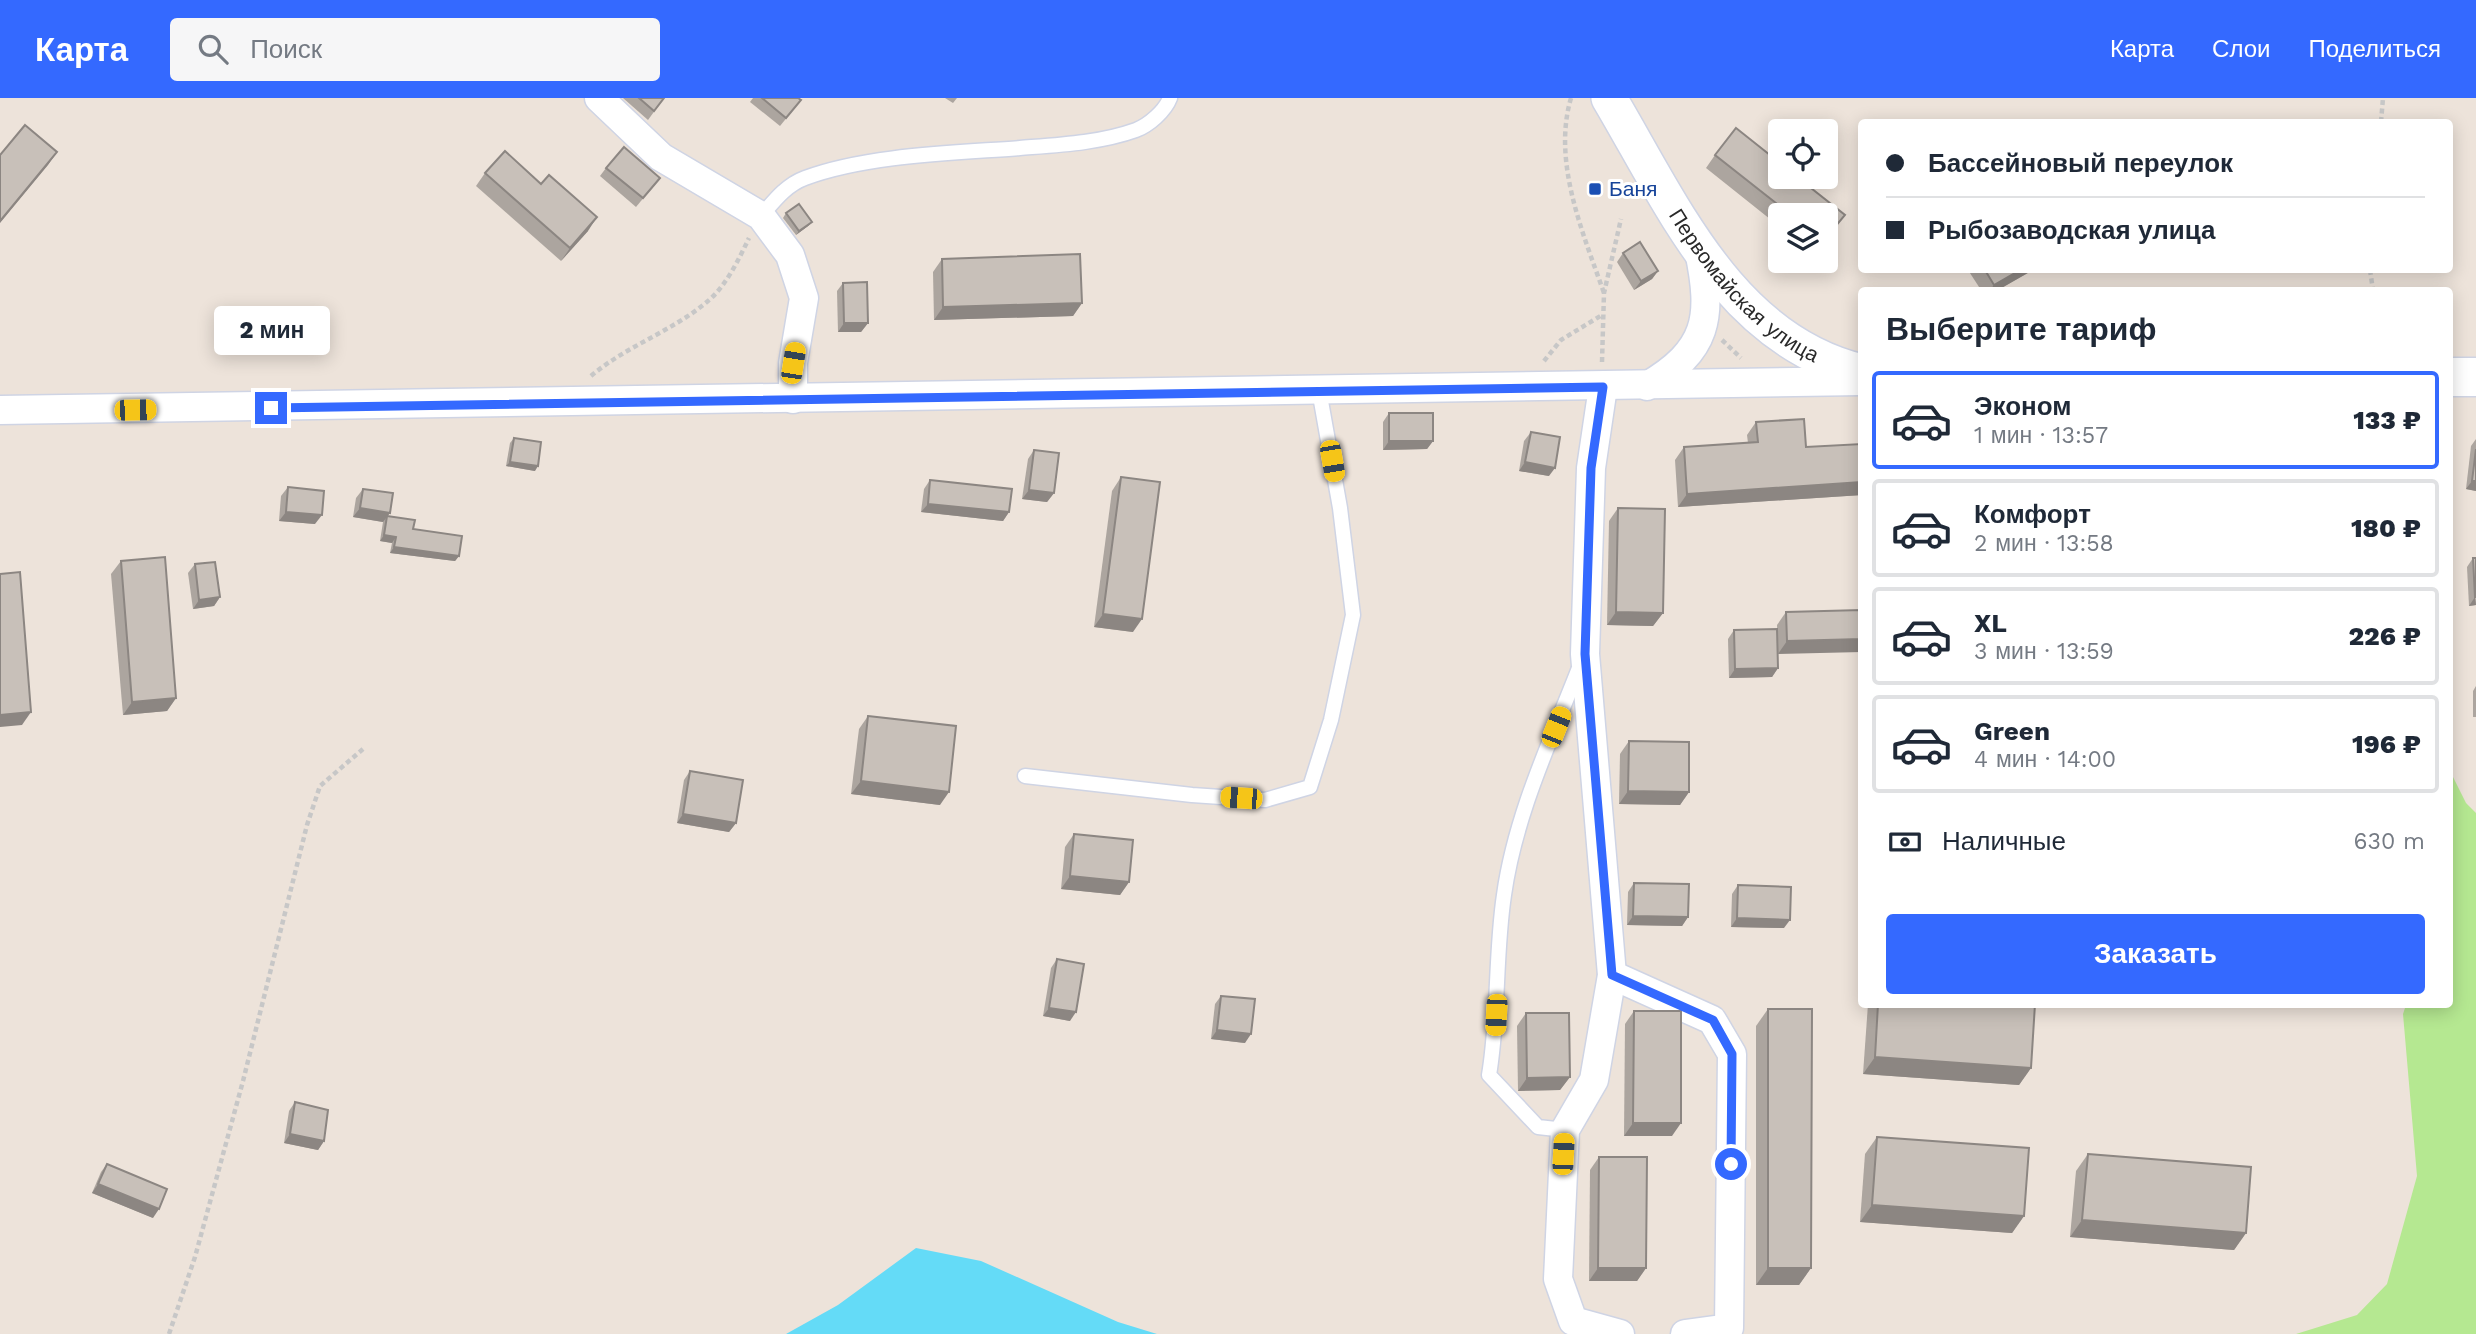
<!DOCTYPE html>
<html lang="ru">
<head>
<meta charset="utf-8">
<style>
	:root { --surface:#fff; --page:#f6f6f7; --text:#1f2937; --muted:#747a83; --line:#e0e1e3; --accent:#3469ff }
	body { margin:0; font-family:"Work Sans",sans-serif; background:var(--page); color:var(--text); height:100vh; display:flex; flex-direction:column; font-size:26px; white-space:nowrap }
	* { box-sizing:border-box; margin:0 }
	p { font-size:23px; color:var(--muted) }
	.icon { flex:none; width:38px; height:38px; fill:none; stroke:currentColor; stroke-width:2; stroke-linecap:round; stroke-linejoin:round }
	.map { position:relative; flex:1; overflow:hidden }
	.drawer { position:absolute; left:1858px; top:189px; width:595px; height:721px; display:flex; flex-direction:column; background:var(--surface); border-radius:7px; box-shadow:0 4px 18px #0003 }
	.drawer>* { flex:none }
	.banner { position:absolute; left:1858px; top:21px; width:595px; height:154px; border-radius:7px; box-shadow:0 4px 18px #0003; display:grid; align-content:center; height:154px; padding:0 28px; background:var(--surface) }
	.tools { position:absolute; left:1768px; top:21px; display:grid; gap:14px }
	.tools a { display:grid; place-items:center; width:70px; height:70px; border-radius:7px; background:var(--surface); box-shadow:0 4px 18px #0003; font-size:35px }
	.end { position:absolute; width:32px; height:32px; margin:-16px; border:9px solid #3469ff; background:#fff; box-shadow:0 0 0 4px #fff }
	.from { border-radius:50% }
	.bubble { position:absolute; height:49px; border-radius:7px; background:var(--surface); box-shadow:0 4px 18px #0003; font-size:23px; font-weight:800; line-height:49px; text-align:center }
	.car { position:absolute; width:21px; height:42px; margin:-21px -10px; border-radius:9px; box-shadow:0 0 5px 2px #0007; background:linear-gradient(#f5c518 24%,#345 0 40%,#f5c518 0 76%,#345 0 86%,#f5c518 0) }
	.banner b { display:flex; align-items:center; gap:24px; height:66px; font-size:26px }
	.banner b+b { border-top:2px solid var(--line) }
	.banner i { width:18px; height:18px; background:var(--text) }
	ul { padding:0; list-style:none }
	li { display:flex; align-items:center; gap:21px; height:98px; margin:0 14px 10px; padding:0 14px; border:4px solid var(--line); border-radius:7px }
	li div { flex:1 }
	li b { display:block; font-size:26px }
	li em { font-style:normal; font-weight:800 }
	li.active { border-color:var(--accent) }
	li>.icon { width:63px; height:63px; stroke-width:1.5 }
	h2 { padding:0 28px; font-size:32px; line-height:84px }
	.pay { display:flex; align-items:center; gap:18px; height:77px; padding:0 28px; font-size:26px }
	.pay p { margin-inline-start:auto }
	.button { display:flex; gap:14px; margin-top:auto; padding:14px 28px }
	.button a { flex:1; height:80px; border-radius:7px; background:var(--accent); color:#fff; font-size:28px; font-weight:800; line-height:80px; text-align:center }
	header { display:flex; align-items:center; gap:42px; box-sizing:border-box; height:98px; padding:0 35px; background:var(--accent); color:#fff }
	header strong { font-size:33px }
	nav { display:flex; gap:38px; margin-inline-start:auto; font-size:24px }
	.search { width:490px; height:63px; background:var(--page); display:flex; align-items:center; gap:18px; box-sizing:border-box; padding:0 24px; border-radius:7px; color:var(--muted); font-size:26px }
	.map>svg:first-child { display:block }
</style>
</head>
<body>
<header>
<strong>Карта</strong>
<div class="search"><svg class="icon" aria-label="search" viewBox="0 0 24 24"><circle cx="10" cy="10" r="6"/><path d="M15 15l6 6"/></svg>Поиск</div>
<nav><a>Карта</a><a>Слои</a><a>Поделиться</a></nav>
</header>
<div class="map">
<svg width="2476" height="1236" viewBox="0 0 2476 1236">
	<rect width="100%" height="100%" fill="#ede3da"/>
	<path fill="#b5e891" d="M2450 673 2466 705 2476 715V1236H2296L2357 1217 2387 1186 2417 1078 2403 916 2406 907 2450 906Z"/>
	<path fill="#64dbf7" d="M916 1150 981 1163 1118 1224 1157 1236H786L838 1207Z"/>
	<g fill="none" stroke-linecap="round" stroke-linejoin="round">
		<g stroke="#cfd4e4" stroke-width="17">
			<g id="service">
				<path d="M761 118C774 103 786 87 805 80 867 57 954 55 1020 50 1058 47 1100 45 1136 32 1149 27 1165 13 1170 0"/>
				<path d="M1025 678 1192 697 1265 702 1310 689 1331 622 1353 517 1340 410 1319 292"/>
				<path d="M1565 1032 1538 1029 1489 977C1499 918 1495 857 1504 797 1515 718 1550 644 1579 570"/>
			</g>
		</g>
		<g stroke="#cfd4e4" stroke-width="31">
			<g id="minor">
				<path d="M599 0 661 59 761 118 790 157 804 200 793 265V301"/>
				<path d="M1647 288C1708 252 1713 220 1699 153"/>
				<path d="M1603 289 1591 370 1585 556 1612 877 1594 982 1565 1032 1558 1181 1573 1223 1620 1236"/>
				<path d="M0 312 1862 283"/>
				<path d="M1612 877 1712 922 1732 956 1729 1230 1685 1236"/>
			</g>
		</g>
		<g stroke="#cfd4e4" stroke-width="38">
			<g id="tertiary">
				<path id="s1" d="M1609 0C1672 106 1730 243 1862 274"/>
			</g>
		</g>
		<g stroke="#cfd4e4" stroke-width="41">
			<path id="secondary" d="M2450 279H2476"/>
		</g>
		<g stroke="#c7c7c7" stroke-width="4.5" stroke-dasharray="5 3.5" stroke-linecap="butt">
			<path d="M1571 0C1552 64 1583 135 1604 195"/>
			<path d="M2381 24 2383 0"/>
			<path d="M2370 172 2373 192"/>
			<path d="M1722 242 1741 260"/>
			<path d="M1544 263 1561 242 1602 217"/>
			<path d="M1602 264 1604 195 1621 121"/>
			<path d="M591 278C626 248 673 233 708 203 726 188 739 161 749 140"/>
			<path d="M169 1236 195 1159 243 983 307 727 320 688 363 651"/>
		</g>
		<use href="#service" stroke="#fff" stroke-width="14"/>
		<use href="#minor" stroke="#fff" stroke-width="28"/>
		<use href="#tertiary" stroke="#fff" stroke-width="35"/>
		<use href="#secondary" stroke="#fff" stroke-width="38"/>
	</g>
	<g fill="#aca59f">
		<path d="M623 0H664L648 22Z"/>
		<path d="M753 0H798L801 2 780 28 750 4Z"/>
		<path d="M945 0H957L953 5Z"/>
		<path d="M1715 57 1845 117 1825 142V117H1780V129L1706 70Z"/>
		<path d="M606 70 660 80 636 109 600 78Z"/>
		<path d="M485 75 588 133 561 163 476 88Z"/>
		<path d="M786 115 812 124 808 128 796 137 783 120Z"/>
		<path d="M1623 155 1658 173 1652 181 1634 192 1617 164Z"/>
		<path d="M942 161 1082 205 1073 218 934 222 933 174Z"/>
		<path d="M1968 172H2033L1998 192H1981Z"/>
		<path d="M843 185 868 225 861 234H838L837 193Z"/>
		<path d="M1389 315 1433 343 1427 351 1383 352V324Z"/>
		<path d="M1756 324 1806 349 1862 346V397L1678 409 1675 362 1684 349 1748 345 1747 337Z"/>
		<path d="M1531 334 1549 378 1519 373 1524 343Z"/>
		<path d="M514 340 535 373 506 368 510 345Z"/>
		<path d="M2476 341V393L2466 391 2471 348Z"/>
		<path d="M1034 352 1054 395 1047 404 1022 401 1028 361Z"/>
		<path d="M1121 379 1133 534 1094 529 1112 393Z"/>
		<path d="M930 382 1009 414 1003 423 921 414 924 391Z"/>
		<path d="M288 389 315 426 279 423 281 398Z"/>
		<path d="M363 391 390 415 387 418 459 458 455 463 390 455 392 445 380 443 383 424 353 419 356 400Z"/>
		<path d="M1618 410 1663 515 1653 528 1607 527 1609 423Z"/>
		<path d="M2473 460 2476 507 2469 508 2467 469Z"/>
		<path d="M121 463 176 600 167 613 123 617 111 476Z"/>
		<path d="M195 466 220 499 214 508 193 511 188 475Z"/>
		<path d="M1862 512 1778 556 1777 527 1786 514Z"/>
		<path d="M1734 532 1778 570 1772 579 1729 580 1728 541Z"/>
		<path d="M2476 588V619H2473V593Z"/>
		<path d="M868 618 940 707 851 696 859 631Z"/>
		<path d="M1629 643 1689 694 1680 707 1619 706 1620 656Z"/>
		<path d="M690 673 736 725 729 734 677 725 684 682Z"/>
		<path d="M1074 736 1129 784 1120 797 1061 791 1065 749Z"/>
		<path d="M1634 785 1688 819 1682 828 1627 827 1628 794Z"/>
		<path d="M1738 787 1784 830 1731 829 1732 796Z"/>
		<path d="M1057 861 1070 923 1043 918 1051 870Z"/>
		<path d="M1221 898 1245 945 1211 941 1215 906Z"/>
		<path d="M1868 906H2035L2031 970 2019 987 1863 976Z"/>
		<path d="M1768 911 1811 1170 1799 1187H1756V928Z"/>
		<path d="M1634 913 1672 1038H1624L1625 926Z"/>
		<path d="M1526 915 1570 979 1560 992 1518 993 1517 928Z"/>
		<path d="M295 1004 324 1043 318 1052 284 1045 289 1013Z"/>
		<path d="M1877 1039 2024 1118 2012 1135 1860 1124 1865 1056Z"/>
		<path d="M2088 1056 2246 1135 2234 1152 2070 1139 2076 1073Z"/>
		<path d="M1599 1059 1646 1170 1637 1183H1589L1590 1072Z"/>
		<path d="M107 1066 153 1120 92 1095 101 1074Z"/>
	</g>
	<g fill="#8c8682">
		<path d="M57 54 48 67 0 125V123Z"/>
		<path d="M597 119 588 133 561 163 570 150Z"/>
		<path d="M812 124 808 128 796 137 799 133Z"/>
		<path d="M2020 172H2033L1998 192H1990L1994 187Z"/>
		<path d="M1658 173 1652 181 1634 192 1641 183Z"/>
		<path d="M1082 205 1073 218 934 222 943 209Z"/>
		<path d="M844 225H868L861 234H838Z"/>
		<path d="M1389 343H1433L1427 351 1383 352Z"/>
		<path d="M510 364 538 368 535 373 506 368Z"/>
		<path d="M1525 364 1555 370 1549 378 1519 373Z"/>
		<path d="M2472 383H2476V393L2466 391Z"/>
		<path d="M1862 384V397L1678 409 1687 396Z"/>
		<path d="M1029 392 1054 395 1047 404 1022 401Z"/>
		<path d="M928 406 1009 414 1003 423 921 414Z"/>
		<path d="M360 410 390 415 383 424 353 419Z"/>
		<path d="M286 414 322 417 315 426 279 423Z"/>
		<path d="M384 437 396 439 392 445 380 443Z"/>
		<path d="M394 449 459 458 455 463 390 455Z"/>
		<path d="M220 499 214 508 193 511 199 502Z"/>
		<path d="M2475 499 2476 507 2469 508Z"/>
		<path d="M1616 514 1663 515 1653 528 1607 527Z"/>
		<path d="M1103 516 1142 521 1133 534 1094 529Z"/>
		<path d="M1862 541V554L1778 556 1787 543Z"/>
		<path d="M1778 570 1772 579 1729 580 1735 571Z"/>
		<path d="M176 600 167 613 123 617 132 604Z"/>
		<path d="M31 614 22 627 0 629V617Z"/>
		<path d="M861 683 949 694 940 707 851 696Z"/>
		<path d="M1628 693 1689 694 1680 707 1619 706Z"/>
		<path d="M683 716 736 725 729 734 677 725Z"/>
		<path d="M1070 778 1129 784 1120 797 1061 791Z"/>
		<path d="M1633 818 1688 819 1682 828 1627 827Z"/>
		<path d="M1737 820 1790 822 1784 830 1731 829Z"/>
		<path d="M1049 910 1076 914 1070 923 1043 918Z"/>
		<path d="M1217 932 1251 936 1245 945 1211 941Z"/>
		<path d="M1875 959 2031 970 2019 987 1863 976Z"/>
		<path d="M1570 979 1560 992 1518 993 1527 980Z"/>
		<path d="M1633 1025H1681L1672 1038H1624Z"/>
		<path d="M290 1036 324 1043 318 1052 284 1045Z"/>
		<path d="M98 1086 159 1111 153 1120 92 1095Z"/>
		<path d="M1872 1107 2024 1118 2012 1135 1860 1124Z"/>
		<path d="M2082 1122 2246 1135 2234 1152 2070 1139Z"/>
		<path d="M1598 1170H1646L1637 1183H1589Z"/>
		<path d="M1768 1170H1811L1799 1187H1756Z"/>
	</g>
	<g fill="#c8c0b9" stroke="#8c8682" stroke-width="2">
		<path d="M639 0H664L654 13Z"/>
		<path d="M762 0H798L801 2 786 20Z"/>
		<path d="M25 27 57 54 0 123V57Z"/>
		<path d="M1736 30 1780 65V79H1797L1845 117 1825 141V117H1791L1715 57Z"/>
		<path d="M624 49 660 80 643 100 606 70Z"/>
		<path d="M505 53 541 86 549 77 597 119 570 150 485 75Z"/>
		<path d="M799 106 812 124 799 133 786 115Z"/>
		<path d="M1640 144 1658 173 1641 183 1623 155Z"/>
		<path d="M1080 156 1082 205 943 209 942 161Z"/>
		<path d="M1985 172H2020L1994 187Z"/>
		<path d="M867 184 868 225H844L843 185Z"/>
		<rect x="1389" y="315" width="44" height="28"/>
		<path d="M1804 321 1806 349 1862 346V384L1687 396 1684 349 1758 344 1756 324Z"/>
		<path d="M1531 334 1560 339 1555 370 1525 364Z"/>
		<path d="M514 340 541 344 538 368 510 364Z"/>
		<path d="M2476 351V383H2472Z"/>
		<path d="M1034 352 1059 355 1054 395 1029 392Z"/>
		<path d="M1121 379 1160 384 1142 521 1103 516Z"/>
		<path d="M930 382 1012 391 1009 414 928 406Z"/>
		<path d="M288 389 324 393 322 417 286 414Z"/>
		<path d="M363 391 393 395 390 415 360 410Z"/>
		<path d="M1618 410 1665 411 1663 515 1616 514Z"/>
		<path d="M387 418 415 422 413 431 462 438 459 458 394 449 396 439 384 437Z"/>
		<path d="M165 459 176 600 132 604 121 463Z"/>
		<path d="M2473 460H2476V499H2475Z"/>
		<path d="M215 464 220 499 199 502 195 466Z"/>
		<path d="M20 474 31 614 0 617V476Z"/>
		<path d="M1862 512V541L1787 543 1786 514Z"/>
		<path d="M1777 531 1778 570 1735 571 1734 532Z"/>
		<path d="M868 618 956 628 949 694 861 683Z"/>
		<path d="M1629 643 1689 644V694L1628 693Z"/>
		<path d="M690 673 743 682 736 725 683 716Z"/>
		<path d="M1074 736 1133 742 1129 784 1070 778Z"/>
		<path d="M1634 785 1689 786 1688 819 1633 818Z"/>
		<path d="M1738 787 1791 789 1790 822 1737 820Z"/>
		<path d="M1057 861 1084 866 1076 914 1049 910Z"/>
		<path d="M1221 898 1255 901 1251 936 1217 932Z"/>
		<path d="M1878 906H2035L2031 970 1875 959Z"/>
		<path d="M1768 911H1812L1811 1170H1768Z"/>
		<path d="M1634 913H1681V1025H1633Z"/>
		<path d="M1526 915H1569L1570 979 1527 980Z"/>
		<path d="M295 1004 328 1012 324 1043 290 1036Z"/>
		<path d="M1877 1039 2029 1050 2024 1118 1872 1107Z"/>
		<path d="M2088 1056 2251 1069 2246 1135 2082 1122Z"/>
		<path d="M1599 1059H1647L1646 1170H1598Z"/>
		<path d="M107 1066 167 1091 159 1111 98 1086Z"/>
	</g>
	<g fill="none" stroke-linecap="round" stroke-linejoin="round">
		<path stroke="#3469ff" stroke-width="9" d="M271 310 1603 289 1591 370 1585 556 1612 877 1713 922 1732 956 1731 1066"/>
	</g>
	<rect fill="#1a4fb4" stroke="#fff" stroke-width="2.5" x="1588" y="84" width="14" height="14" rx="3.5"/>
	<g text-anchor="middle" stroke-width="6" stroke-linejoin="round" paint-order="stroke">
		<g font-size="21" fill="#164399" stroke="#fff" text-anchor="start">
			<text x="1609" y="98">Баня</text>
		</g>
		<g font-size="21" fill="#292929" stroke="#fff">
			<text dy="7" stroke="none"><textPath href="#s1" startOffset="234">Первомайская улица</textPath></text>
		</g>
	</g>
</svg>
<div class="tools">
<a><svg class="icon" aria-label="locate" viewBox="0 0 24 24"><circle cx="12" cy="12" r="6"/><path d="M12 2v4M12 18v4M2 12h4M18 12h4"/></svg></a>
<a><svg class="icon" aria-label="layers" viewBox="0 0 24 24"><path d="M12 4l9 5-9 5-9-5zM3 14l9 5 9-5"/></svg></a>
</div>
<i class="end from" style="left:1731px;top:1066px"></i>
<i class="end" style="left:271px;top:310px"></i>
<div class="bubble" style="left:214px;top:208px;width:116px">2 мин</div>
<i class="car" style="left:793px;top:265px;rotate:9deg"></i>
<i class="car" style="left:135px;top:312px;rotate:89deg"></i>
<i class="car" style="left:1332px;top:363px;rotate:170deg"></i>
<i class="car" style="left:1556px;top:629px;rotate:22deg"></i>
<i class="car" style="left:1241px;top:700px;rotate:274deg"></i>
<i class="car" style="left:1496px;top:917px;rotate:183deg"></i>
<i class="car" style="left:1563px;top:1056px;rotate:3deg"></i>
<div class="banner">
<b><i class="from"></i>Бассейновый переулок</b>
<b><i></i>Рыбозаводская улица</b>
</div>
<section class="drawer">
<h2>Выберите тариф</h2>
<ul>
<li class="active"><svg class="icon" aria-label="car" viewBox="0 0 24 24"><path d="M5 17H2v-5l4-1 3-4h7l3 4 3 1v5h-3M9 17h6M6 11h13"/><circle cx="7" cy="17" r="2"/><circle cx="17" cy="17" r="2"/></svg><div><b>Эконом</b><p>1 мин · 13:57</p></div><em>133 ₽</em></li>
<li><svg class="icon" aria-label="car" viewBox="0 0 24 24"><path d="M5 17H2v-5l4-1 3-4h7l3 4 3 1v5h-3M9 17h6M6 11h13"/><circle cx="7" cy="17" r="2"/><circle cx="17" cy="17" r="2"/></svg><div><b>Комфорт</b><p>2 мин · 13:58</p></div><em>180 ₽</em></li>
<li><svg class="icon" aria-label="car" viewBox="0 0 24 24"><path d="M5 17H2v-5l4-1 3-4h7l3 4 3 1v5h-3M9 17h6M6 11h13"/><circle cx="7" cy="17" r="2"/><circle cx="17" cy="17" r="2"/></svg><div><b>XL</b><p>3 мин · 13:59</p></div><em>226 ₽</em></li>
<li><svg class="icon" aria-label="car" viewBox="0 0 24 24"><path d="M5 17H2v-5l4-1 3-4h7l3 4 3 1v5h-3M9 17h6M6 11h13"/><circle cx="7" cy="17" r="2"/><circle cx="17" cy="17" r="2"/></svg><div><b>Green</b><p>4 мин · 14:00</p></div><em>196 ₽</em></li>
</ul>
<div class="pay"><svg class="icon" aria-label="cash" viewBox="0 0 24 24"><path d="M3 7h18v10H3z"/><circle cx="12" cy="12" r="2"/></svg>Наличные<p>630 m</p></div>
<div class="button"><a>Заказать</a></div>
</section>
</div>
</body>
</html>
